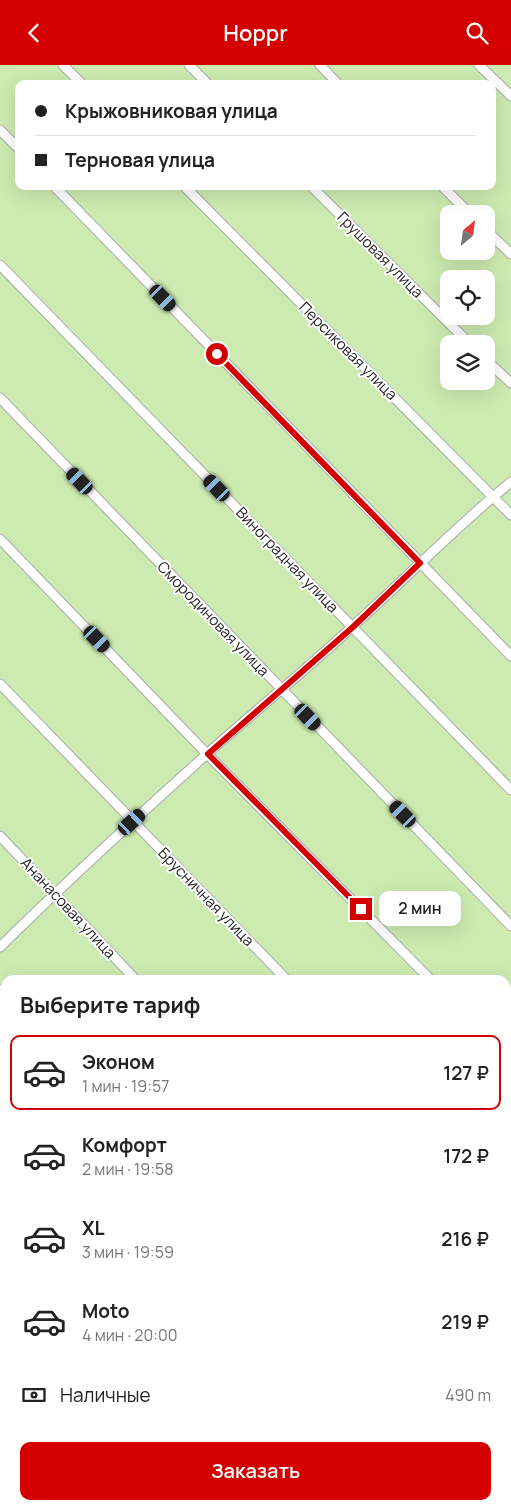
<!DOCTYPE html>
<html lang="ru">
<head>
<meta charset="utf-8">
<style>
	:root { --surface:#fff; --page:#f6f6f6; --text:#222; --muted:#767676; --line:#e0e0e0; --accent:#d40000 }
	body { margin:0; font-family:Manrope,sans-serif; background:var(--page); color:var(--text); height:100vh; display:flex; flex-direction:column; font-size:19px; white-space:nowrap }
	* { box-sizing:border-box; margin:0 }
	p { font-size:16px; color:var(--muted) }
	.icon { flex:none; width:28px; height:28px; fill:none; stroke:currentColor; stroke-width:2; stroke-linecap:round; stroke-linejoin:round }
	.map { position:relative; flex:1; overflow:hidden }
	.drawer { position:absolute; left:0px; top:910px; width:511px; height:535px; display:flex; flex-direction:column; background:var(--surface); border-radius:15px 15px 0 0; box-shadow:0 5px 20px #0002 }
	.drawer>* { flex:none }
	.top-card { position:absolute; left:15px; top:15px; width:481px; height:110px; border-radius:10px; box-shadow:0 5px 20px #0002; display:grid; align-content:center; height:110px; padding:0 20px; background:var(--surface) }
	.needle { width:32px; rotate:29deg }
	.buttons { position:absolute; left:440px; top:140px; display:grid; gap:10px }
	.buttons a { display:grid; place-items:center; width:55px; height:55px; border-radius:10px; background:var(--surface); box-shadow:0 5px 20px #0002; font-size:25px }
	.end { position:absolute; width:22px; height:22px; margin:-11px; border:6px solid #d40000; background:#fff; box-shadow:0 0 0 2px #fff }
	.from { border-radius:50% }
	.bubble { position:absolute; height:35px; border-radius:10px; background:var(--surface); box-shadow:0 5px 20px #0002; font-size:16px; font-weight:600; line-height:35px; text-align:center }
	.car { position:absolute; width:15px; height:30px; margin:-15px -8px; border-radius:6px; box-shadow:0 0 4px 1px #0007; background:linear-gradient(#222 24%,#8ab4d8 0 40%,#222 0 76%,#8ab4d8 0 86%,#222 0) }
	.top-card b { display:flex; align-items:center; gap:18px; height:48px; font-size:19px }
	.top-card b+b { border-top:1px solid var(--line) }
	.top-card i { width:12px; height:12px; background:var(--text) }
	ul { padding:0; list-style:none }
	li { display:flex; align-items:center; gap:15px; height:75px; margin:0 10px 8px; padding:0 10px; border:2px solid transparent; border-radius:10px }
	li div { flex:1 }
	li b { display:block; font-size:19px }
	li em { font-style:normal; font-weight:600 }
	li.on { border-color:var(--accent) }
	li>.icon { width:45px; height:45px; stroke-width:1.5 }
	h2 { padding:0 20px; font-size:22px; line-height:60px }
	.pay { display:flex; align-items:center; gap:12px; height:55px; padding:0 20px; font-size:19px }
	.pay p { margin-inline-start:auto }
	.button { display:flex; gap:10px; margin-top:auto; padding:10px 20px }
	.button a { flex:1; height:58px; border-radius:10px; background:var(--accent); color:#fff; font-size:20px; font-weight:600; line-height:58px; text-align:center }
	header { display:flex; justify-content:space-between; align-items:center; height:65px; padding:0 20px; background:var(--accent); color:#fff; font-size:22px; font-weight:600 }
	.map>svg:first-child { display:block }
</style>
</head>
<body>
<header><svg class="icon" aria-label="back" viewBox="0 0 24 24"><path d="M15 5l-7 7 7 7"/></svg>Hoppr<svg class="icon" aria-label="search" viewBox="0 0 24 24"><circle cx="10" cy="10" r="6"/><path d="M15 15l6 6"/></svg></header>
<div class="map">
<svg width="511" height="1445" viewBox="0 0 511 1445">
	<rect width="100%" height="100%" fill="#f2efe9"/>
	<path fill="#cdebb0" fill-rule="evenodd" d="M0 0H511V1445H0ZM19 19H492V121H19ZM449 149H486V186H449ZM449 214H486V251H449ZM449 279H486V316H449ZM5 915H506V1440H5Z"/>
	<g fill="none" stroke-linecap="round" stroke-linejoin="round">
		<g stroke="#a9a9a9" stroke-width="11">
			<g id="minor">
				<path d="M63 0 82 19"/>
				<path d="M189 0 208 19"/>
				<path d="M320 0 338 19"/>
				<path d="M479 0 511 31"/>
				<path d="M0 65 19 84"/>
				<path d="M54 121 511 591"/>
				<path d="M184 121 511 450"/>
				<path d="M311 121 470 279"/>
				<path d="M442 121 470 149"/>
				<path d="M486 165 511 189"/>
				<path d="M0 200 511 725"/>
				<path d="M486 295 511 318"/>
				<path d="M0 333 511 861"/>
				<path d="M0 474 207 689 431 915"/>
				<path d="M0 619 287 915"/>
				<path d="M0 771 136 915"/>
				<path d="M0 882C67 816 137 752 207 689 255 646 305 606 352 562 406 514 455 462 511 417"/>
				<path d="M0 925 5 930"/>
				<path d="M506 991 511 996"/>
				<path d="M0 1089 5 1095"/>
				<path d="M506 1139 511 1144"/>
				<path d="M0 1236 5 1242"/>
				<path d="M506 1297 511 1302"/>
				<path d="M0 1394 5 1399"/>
				<path d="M45 1440 50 1445"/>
				<path d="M196 1440 201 1445"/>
				<path d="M333 1440 338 1445"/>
				<path d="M502 1440 506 1445"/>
			</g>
		</g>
		<use href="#minor" stroke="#fff" stroke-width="9"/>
	</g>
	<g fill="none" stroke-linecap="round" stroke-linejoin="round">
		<path stroke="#d40000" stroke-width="6" d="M217 289 420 498 353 562 208 689 361 844"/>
	</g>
	<g text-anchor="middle" stroke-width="4" stroke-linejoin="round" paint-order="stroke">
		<g font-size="15" fill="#222" stroke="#fff">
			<text transform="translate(380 190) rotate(45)" y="5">Грушовая улица</text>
			<text transform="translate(348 286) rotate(45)" y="5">Персиковая улица</text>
			<text transform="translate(287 495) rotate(46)" y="5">Виноградная улица</text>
			<text transform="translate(213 554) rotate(46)" y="5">Смородиновая улица</text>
			<text transform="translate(206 832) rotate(46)" y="5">Брусничная улица</text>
			<text transform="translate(68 843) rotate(47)" y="5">Ананасовая улица</text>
		</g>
	</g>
</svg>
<div class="buttons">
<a><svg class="needle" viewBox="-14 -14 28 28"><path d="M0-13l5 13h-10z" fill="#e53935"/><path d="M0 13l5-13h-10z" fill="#767676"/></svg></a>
<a><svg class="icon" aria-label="locate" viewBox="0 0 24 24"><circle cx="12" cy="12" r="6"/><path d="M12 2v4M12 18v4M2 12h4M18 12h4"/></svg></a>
<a><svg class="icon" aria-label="layers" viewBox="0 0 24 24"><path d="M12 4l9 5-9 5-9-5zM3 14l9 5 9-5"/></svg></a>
</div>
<i class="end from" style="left:217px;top:289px"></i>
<i class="end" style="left:361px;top:844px"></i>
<div class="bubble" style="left:379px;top:826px;width:82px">2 мин</div>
<i class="car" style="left:163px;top:233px;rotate:136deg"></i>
<i class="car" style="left:80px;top:416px;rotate:316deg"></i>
<i class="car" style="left:217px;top:423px;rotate:316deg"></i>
<i class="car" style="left:97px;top:574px;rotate:136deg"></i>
<i class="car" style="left:308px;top:652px;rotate:136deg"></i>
<i class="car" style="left:403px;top:749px;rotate:316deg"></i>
<i class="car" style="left:132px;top:757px;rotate:48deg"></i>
<div class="top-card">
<b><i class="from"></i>Крыжовниковая улица</b>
<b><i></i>Терновая улица</b>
</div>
<section class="drawer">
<h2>Выберите тариф</h2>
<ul>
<li class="on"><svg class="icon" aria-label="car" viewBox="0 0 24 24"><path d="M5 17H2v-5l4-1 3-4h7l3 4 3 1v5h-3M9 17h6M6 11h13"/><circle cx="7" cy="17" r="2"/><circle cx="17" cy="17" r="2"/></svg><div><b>Эконом</b><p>1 мин · 19:57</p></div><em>127 ₽</em></li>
<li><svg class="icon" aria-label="car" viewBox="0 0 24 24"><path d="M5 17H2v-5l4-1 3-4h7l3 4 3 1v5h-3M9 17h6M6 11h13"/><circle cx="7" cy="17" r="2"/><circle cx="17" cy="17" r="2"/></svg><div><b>Комфорт</b><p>2 мин · 19:58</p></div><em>172 ₽</em></li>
<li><svg class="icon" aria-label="car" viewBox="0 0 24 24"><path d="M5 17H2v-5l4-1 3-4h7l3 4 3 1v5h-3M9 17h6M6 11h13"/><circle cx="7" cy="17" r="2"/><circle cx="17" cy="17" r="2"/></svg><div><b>XL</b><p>3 мин · 19:59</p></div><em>216 ₽</em></li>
<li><svg class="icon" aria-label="car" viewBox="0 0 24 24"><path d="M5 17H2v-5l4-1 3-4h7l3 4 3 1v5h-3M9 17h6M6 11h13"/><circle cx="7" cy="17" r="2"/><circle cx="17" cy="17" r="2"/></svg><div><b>Moto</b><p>4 мин · 20:00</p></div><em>219 ₽</em></li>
</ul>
<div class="pay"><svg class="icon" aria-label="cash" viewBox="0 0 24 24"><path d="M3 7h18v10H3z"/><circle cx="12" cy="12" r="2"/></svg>Наличные<p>490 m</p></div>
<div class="button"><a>Заказать</a></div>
</section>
</div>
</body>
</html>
